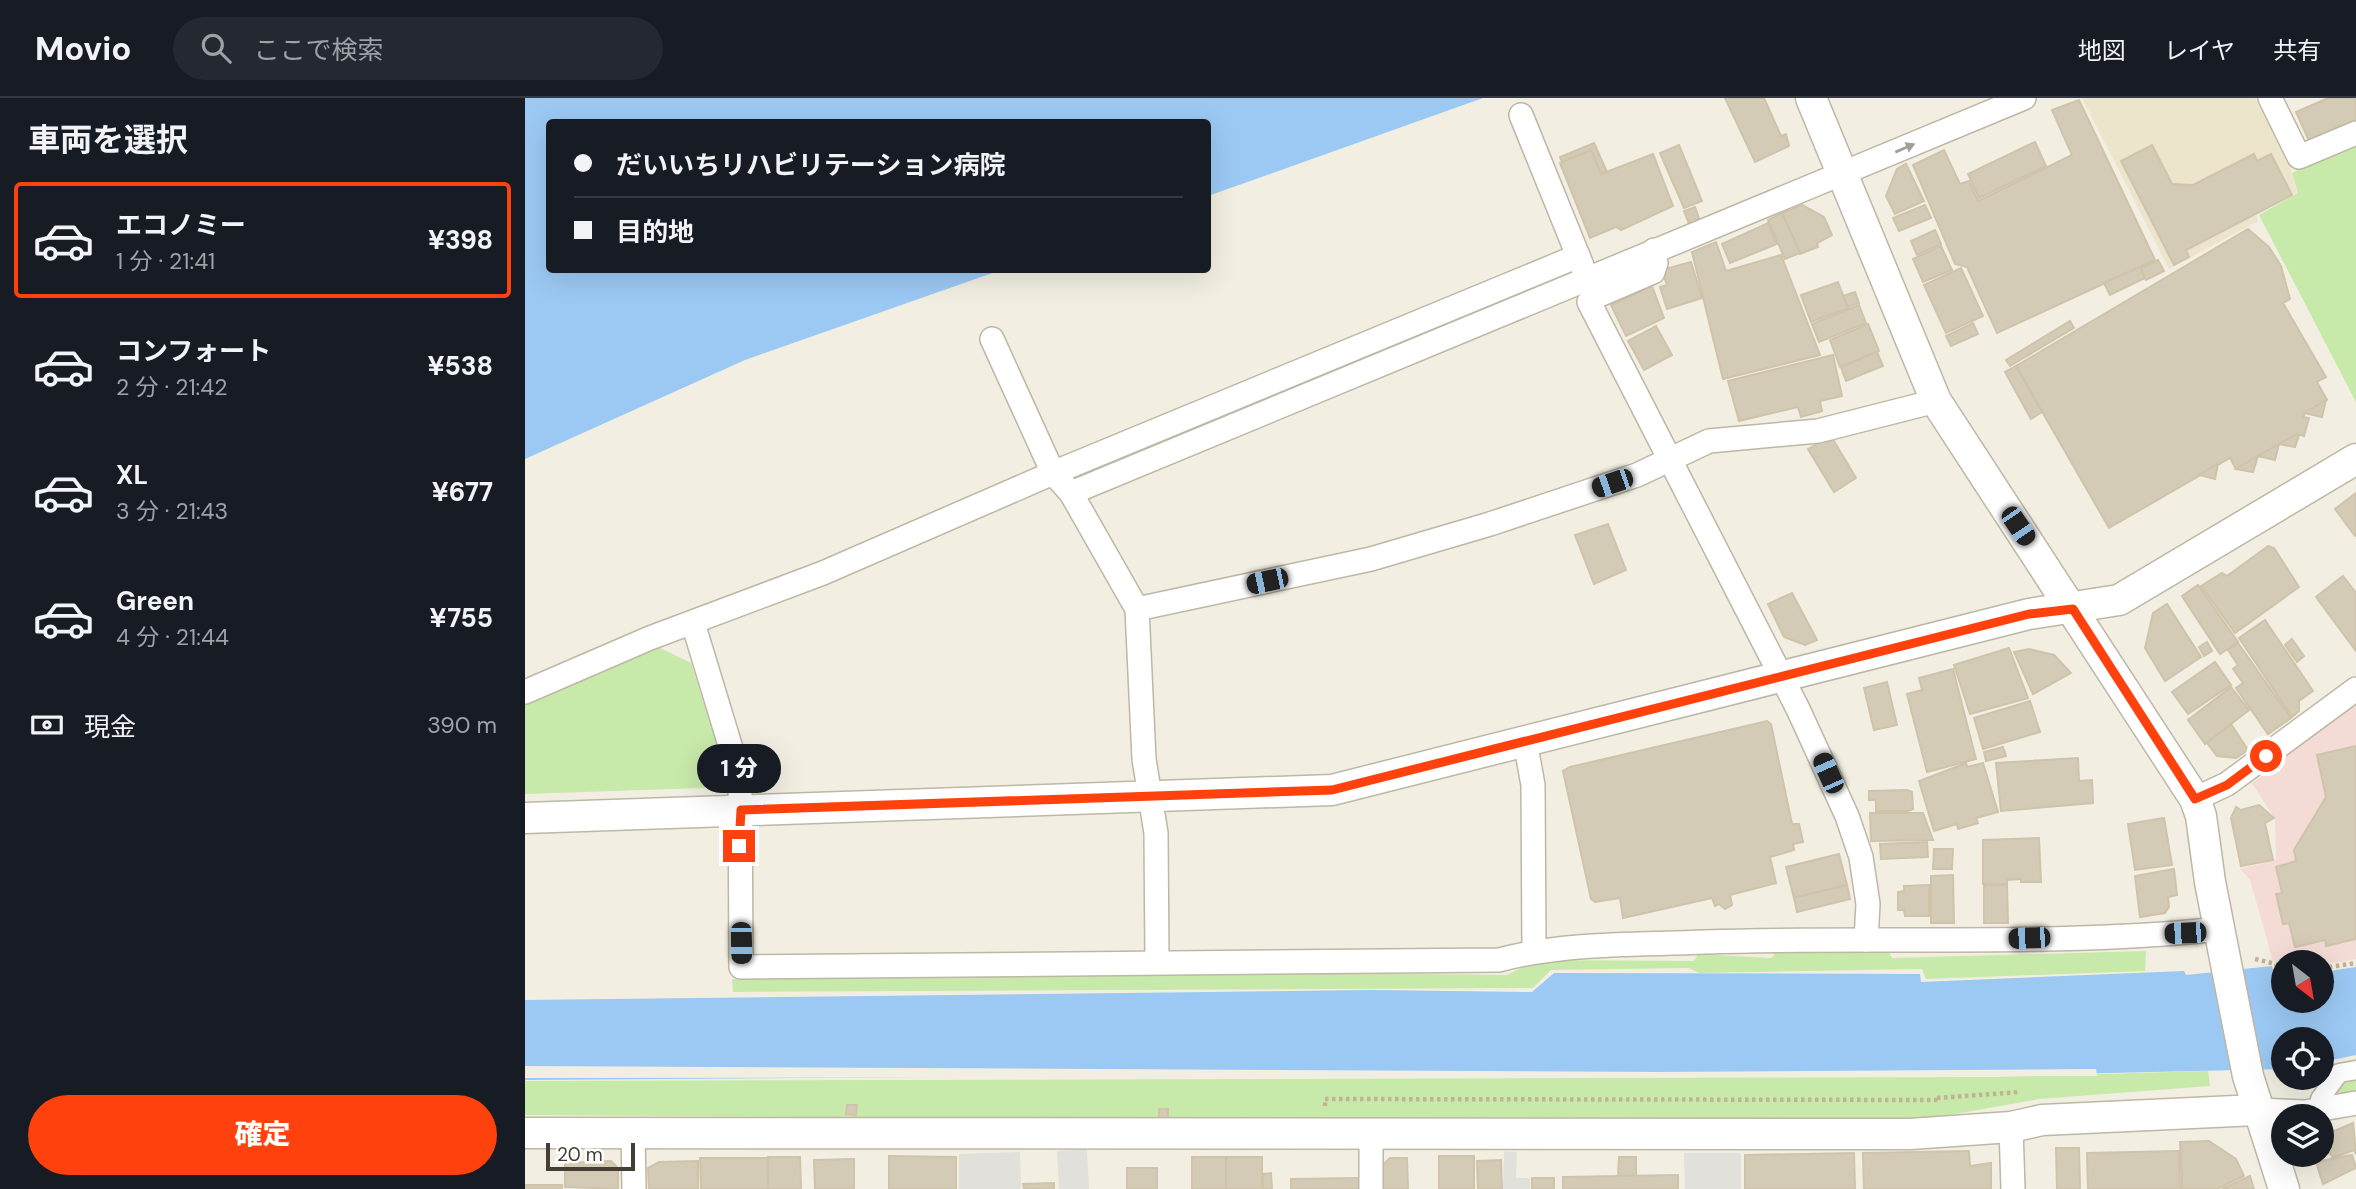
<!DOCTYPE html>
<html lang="ja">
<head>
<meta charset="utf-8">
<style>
	:root { --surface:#171b24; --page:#242831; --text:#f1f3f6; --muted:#9ea1a6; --line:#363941; --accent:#ff420d }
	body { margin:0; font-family:"DM Sans","Noto Sans JP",sans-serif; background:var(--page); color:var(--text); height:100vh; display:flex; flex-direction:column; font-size:26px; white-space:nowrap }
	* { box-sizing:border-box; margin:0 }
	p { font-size:23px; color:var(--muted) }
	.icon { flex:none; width:38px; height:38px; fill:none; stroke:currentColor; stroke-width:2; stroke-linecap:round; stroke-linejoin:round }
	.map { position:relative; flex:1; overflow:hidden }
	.sheet { display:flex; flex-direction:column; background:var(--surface); width:525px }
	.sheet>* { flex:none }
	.guide { position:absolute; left:21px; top:21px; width:665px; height:154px; border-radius:7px; box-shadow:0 7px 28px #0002; display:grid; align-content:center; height:154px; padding:0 28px; background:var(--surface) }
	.needle { width:46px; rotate:149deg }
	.buttons { position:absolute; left:1746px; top:852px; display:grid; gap:14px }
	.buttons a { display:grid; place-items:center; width:63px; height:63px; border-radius:50%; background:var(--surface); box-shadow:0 7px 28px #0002; font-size:35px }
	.scale { position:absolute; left:21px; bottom:18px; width:89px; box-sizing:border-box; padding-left:7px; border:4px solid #443e33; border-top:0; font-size:19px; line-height:24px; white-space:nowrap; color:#443e33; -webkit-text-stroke:5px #fff; paint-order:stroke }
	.end { position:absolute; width:32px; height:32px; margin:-16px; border:9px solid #ff420d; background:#fff; box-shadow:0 0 0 4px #fff }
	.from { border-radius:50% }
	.bubble { position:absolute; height:49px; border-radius:24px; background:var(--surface); box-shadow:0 7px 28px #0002; font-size:23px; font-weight:800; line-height:49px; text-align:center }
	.car { position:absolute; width:21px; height:42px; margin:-21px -10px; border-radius:9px; box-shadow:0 0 5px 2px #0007; background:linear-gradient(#222 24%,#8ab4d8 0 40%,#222 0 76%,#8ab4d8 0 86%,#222 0) }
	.guide b { display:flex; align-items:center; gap:24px; height:66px; font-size:26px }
	.guide b+b { border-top:2px solid var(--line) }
	.guide i { width:18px; height:18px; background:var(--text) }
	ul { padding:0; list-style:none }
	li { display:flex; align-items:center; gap:21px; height:116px; margin:0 14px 10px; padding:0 14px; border:4px solid transparent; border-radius:7px }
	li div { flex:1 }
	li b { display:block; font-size:26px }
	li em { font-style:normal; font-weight:800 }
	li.active { border-color:var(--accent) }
	li>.icon { width:63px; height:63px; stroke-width:1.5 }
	h2 { padding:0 28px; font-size:32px; line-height:84px }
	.pay { display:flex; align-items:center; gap:18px; height:77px; padding:0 28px; font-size:26px }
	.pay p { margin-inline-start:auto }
	.cta { display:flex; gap:14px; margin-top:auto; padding:14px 28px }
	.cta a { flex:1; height:80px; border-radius:42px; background:var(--accent); color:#fff; font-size:28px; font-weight:800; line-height:80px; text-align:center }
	header { display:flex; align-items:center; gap:42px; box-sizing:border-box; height:98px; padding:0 35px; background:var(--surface); border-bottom:2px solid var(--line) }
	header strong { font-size:33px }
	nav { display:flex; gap:38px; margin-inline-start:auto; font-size:24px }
	.search { width:490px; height:63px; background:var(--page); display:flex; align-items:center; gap:18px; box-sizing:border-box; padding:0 24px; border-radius:38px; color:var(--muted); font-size:26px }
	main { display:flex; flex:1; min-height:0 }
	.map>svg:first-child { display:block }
</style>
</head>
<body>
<header>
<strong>Movio</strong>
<div class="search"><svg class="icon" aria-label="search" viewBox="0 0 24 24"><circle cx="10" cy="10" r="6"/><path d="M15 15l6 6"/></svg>ここで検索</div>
<nav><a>地図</a><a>レイヤ</a><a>共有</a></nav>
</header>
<main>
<section class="sheet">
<h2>車両を選択</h2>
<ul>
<li class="active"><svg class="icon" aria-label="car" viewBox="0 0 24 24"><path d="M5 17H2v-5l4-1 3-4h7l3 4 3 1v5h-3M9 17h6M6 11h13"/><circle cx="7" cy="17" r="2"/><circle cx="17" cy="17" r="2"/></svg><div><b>エコノミー</b><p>1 分 · 21:41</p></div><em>¥398</em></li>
<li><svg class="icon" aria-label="car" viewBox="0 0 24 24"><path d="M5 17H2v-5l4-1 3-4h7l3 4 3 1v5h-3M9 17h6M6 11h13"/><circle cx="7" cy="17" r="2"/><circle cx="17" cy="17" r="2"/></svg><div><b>コンフォート</b><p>2 分 · 21:42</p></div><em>¥538</em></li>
<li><svg class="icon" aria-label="car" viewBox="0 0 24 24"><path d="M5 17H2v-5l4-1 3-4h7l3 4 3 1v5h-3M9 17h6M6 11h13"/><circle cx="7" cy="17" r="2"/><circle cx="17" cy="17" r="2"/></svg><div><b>XL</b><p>3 分 · 21:43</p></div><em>¥677</em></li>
<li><svg class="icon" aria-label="car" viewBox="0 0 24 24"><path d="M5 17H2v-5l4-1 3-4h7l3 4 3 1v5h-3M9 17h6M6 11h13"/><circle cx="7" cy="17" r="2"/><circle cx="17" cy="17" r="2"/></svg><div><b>Green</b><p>4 分 · 21:44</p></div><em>¥755</em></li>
</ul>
<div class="pay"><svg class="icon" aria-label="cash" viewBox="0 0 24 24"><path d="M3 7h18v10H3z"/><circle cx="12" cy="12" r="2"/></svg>現金<p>390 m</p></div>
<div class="cta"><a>確定</a></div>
</section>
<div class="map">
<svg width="1831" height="1091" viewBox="0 0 1831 1091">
	<rect width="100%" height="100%" fill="#f2efe2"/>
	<path fill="#ece5cb" d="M1557 0H1730L1766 72 1772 95 1731 117 1733 123 1644 171Z"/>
	<path fill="#f4dbd5" d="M1831 605V861L1797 867V864H1759L1756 875 1753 864 1748 863 1725 782 1715 771 1751 762 1750 721 1727 685Z"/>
	<g fill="#c7e9a9">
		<path d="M1831 46V304L1734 117 1773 95 1767 75Z"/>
		<path d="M133 549 166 565 197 663 179 690 0 696V607Z"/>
		<path d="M1252 851 1364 854 1367 860 1621 853 1620 873 1401 881 1397 871 1174 875 1164 870 1026 872 1008 890 208 894 207 881 659 873 982 877 1012 862 1169 863 1173 856 1247 860Z"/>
		<path d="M1831 961V993L1794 999 1791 980H1797V968Z"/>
		<path d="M1683 973 1685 988 1514 1001 1397 1022H641L0 1017V983L1469 979Z"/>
	</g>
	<g fill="#e2e0db">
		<path d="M562 1051 564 1091H534L532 1053Z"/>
		<path d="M979 1053 992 1054 991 1080H1005V1091H978Z"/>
		<path d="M495 1054 496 1091H434V1056Z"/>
		<path d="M1159 1055H1216V1091H1160Z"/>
	</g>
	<g fill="#9bc9f3">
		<path d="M0 0H958L683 98 682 24H24V172H476L220 262 0 361Z"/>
		<path d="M1747 868 1750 881 1759 880V903H1797V874L1831 869V957L1797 964V942H1759V971L1501 977 1134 974 0 982V902L848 892 1007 894 1029 875 1395 876 1396 884 1659 873 1661 877Z"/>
	</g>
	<path fill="#f2efe2" d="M0 968 1134 974 1571 971 1572 978 0 980Z"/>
	<g fill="#d4cbb7" stroke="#cfc3aa" stroke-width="2">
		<path d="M1200 0H1239L1256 38 1261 36 1264 48 1230 64Z"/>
		<path d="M1803 0H1831V25L1785 45 1771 14Z"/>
		<path d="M1554 2 1630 162 1472 235 1442 169 1430 166 1388 67 1419 52 1435 86 1444 83 1453 103 1547 57 1527 12Z"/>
		<path d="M1510 44 1521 68 1454 100 1443 76Z"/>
		<path d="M1069 45 1082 74 1076 76 1066 52 1037 64 1035 59Z"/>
		<path d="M1154 47 1177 103 1159 110 1135 55Z"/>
		<path d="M1627 47 1647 86 1668 87 1729 56 1732 63 1746 56 1767 97 1661 152 1664 159 1649 167 1596 63Z"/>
		<path d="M1066 52 1076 76 1128 56 1148 108 1096 132 1091 129 1065 140 1035 65Z"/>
		<path d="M1381 66 1399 103 1370 116 1361 98 1372 71Z"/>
		<path d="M1277 107 1299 119 1307 137 1292 145 1293 149 1275 156 1257 115Z"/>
		<path d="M1400 107 1406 120 1374 133 1368 120Z"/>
		<path d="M1170 109 1175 123 1164 126 1159 113Z"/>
		<path d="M1257 115 1275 155 1260 161 1243 122Z"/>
		<path d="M1243 125 1252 146 1205 165 1197 146Z"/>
		<path d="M1723 131 1744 149 1756 168 1765 201 1758 205 1801 279 1792 284 1802 302 1780 315 1778 319 1784 320 1779 338 1772 336 1711 371 1705 360 1584 430 1491 268Z"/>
		<path d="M1410 132 1416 146 1392 157 1386 143Z"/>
		<path d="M1191 144 1201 173 1256 157 1295 257 1198 281 1167 154Z"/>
		<path d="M1416 148 1427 172 1398 184 1388 161Z"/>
		<path d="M1630 162 1616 170 1620 180 1585 197 1579 185Z"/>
		<path d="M1633 162 1639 173 1621 182 1616 170Z"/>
		<path d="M1166 164 1177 200 1142 211 1135 189 1142 187 1137 172Z"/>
		<path d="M1436 170 1458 218 1421 235 1399 187Z"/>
		<path d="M1313 184 1323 210 1286 224 1276 197Z"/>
		<path d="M1127 188 1139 220 1101 238 1086 207Z"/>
		<path d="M1330 194 1334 205 1323 209 1318 198Z"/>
		<path d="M1334 207 1341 225 1294 244 1287 226Z"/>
		<path d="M1545 223 1549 230 1485 268 1481 262Z"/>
		<path d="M1448 225 1453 236 1426 248 1421 238Z"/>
		<path d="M1343 226 1354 253 1315 269 1305 242Z"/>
		<path d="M1131 228 1147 257 1119 272 1103 243Z"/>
		<path d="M1352 254 1358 268 1321 283 1316 269Z"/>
		<path d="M1308 257 1317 298 1295 303 1297 313 1276 319 1273 309 1214 323 1203 283Z"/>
		<path d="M1491 268 1517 314 1506 321 1480 274Z"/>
		<path d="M1801 302 1797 319 1780 315Z"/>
		<path d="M1772 336 1774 337 1770 349 1754 346Z"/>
		<path d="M1306 338 1331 380 1309 394 1283 351Z"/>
		<path d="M1754 346 1750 362 1733 358Z"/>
		<path d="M1733 358 1728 374 1711 371Z"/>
		<path d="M1693 366 1690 381 1674 377Z"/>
		<path d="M1831 395V437L1830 438 1810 411Z"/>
		<path d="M1083 426 1101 472 1069 486 1050 437Z"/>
		<path d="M1743 448 1749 450 1774 489 1710 535 1676 488 1697 475 1702 478Z"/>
		<path d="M1818 478 1831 495V553L1791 499Z"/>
		<path d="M1673 487 1713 544 1695 556 1657 498Z"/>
		<path d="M1267 495 1292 542 1280 547 1259 539 1243 506Z"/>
		<path d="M1642 506 1676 559 1640 583 1620 550 1628 515Z"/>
		<path d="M1740 522 1788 593 1774 603V613L1767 619 1714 540Z"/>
		<path d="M1767 541 1779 558 1772 564 1760 547Z"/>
		<path d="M1682 544 1687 553 1679 558 1674 549Z"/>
		<path d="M1713 545 1766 620 1743 636 1711 590 1718 585 1708 571 1713 567 1703 552Z"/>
		<path d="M1484 550 1503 600 1445 616 1429 567Z"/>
		<path d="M1504 551 1529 557 1546 575 1508 596 1489 554Z"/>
		<path d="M1690 564 1706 587 1663 616 1647 594Z"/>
		<path d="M1428 571 1451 661 1402 674 1382 596 1397 592 1394 580Z"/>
		<path d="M1362 584 1372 627 1349 632 1339 590Z"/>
		<path d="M1706 589 1724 612 1680 646 1663 622Z"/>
		<path d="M1505 603 1515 634 1458 651 1449 620Z"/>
		<path d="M1242 623 1246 626 1267 726H1274L1278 744 1268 746 1269 752 1245 759 1251 785 1205 797 1207 807 1200 811 1194 806 1190 808 1187 800 1098 820 1095 800 1070 804 1066 801 1038 673 1045 669Z"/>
		<path d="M1706 626 1723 652 1711 660 1692 658 1682 645Z"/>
		<path d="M1831 648V841L1801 848 1800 842 1770 849 1764 825 1758 826 1751 796 1757 795 1751 769 1771 763 1769 752 1801 699 1792 657Z"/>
		<path d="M1478 649 1481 658 1461 663 1459 654Z"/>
		<path d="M1553 660 1554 683 1567 682 1568 705 1476 713 1471 665Z"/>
		<path d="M1441 665 1442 669 1458 665 1473 714 1451 720 1453 725 1433 731 1432 726 1409 733 1394 683Z"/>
		<path d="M1382 692 1387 694 1388 711 1383 713H1351V702H1344V693Z"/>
		<path d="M1734 707 1749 720 1740 725 1748 762 1716 768 1706 720 1711 709 1716 712Z"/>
		<path d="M1345 715H1398L1408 742 1346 743Z"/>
		<path d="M1639 720 1647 767 1610 772 1603 726Z"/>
		<path d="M1514 740 1516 784H1496V781L1482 782V786H1458V742Z"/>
		<path d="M1402 744 1403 759 1356 761 1355 746Z"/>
		<path d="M1409 751H1428L1427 771H1408Z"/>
		<path d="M1314 756 1322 787 1269 800 1261 769Z"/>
		<path d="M1649 771 1652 797 1643 799 1644 809 1640 815 1615 819 1610 778Z"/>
		<path d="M1428 777 1429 825H1406V778Z"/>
		<path d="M1322 787 1325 801 1272 814 1269 800Z"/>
		<path d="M1404 787V818H1380L1379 812H1373V794L1379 793V788Z"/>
		<path d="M1459 787H1482L1483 825H1459Z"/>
		<path d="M322 1007H332L331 1017 321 1016Z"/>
		<rect x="634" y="1011" width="9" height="9"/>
		<path d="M1828 1025 1831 1056 1829 1052 1808 1060 1805 1055 1802 1056 1797 1049 1800 1037Z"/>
		<path d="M1684 1043 1711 1061 1719 1078 1692 1091H1657L1655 1044Z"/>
		<path d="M1531 1050H1554L1555 1091H1532Z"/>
		<path d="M1444 1053 1445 1068 1466 1065V1091H1339L1338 1055Z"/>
		<path d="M1654 1053 1655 1091H1563L1562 1055Z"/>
		<path d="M1329 1055 1330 1091H1220V1057Z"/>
		<path d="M1827 1057 1831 1070 1798 1086 1791 1064Z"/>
		<path d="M364 1058 431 1059V1091H364Z"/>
		<rect x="914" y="1058" width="35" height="33"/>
		<path d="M243 1059H275L276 1091H243Z"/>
		<rect x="667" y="1059" width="34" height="32"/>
		<rect x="701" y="1059" width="36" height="32"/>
		<path d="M1094 1059H1111V1078H1093Z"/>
		<path d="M175 1060H242L243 1091H176Z"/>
		<path d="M865 1060H882L883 1091H856V1069Z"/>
		<path d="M329 1061V1091H290L289 1062Z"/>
		<path d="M976 1062 977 1091H953L952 1063Z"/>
		<path d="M86 1063 93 1070V1091L40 1089V1065Z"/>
		<path d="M173 1063V1091H124L123 1070 134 1064Z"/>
		<rect x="602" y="1070" width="30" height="21"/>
		<path d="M746 1075 747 1091H738V1076Z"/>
		<path d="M1153 1077V1091H1038V1079Z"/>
		<path d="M1725 1078 1729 1091H1697Z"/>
		<path d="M834 1080V1091H766V1081Z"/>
		<rect x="1007" y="1080" width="22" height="11"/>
		<path d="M529 1085V1091H499L498 1086Z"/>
		<rect x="0" y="1087" width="37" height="4"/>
	</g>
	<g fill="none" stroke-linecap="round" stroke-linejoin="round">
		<g stroke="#beb7a5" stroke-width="21">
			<path id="pedestrian" d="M1795 1001 1814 975 1831 972"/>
		</g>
		<g stroke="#beb7a5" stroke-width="26">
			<g id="minor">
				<path d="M1745 0 1774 59 1831 35"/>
				<path d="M996 17 1058 170"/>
				<path d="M1129 152 1131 165 1128 174 1072 198 1064 204 1273 611 1322 718 1336 759 1343 806 1341 842"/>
				<path d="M467 241 528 375 1053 158"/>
				<path d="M546 395 612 511 619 661 631 735 632 864"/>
				<path d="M612 511 846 461 965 426 1112 377 1184 343 1293 333 1411 303"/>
				<path d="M168 525 215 680 216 869 974 862C1041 844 1111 847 1180 844 1351 838 1524 849 1695 831"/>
				<path d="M0 594 125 540 298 475 528 375 546 395 1499 0"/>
				<path d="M1000 643 1008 687 1009 853"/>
				<path d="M1670 701 1702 686 1831 591"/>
				<path d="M1732 1012 1780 1014 1831 1005"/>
				<path d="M1486 1029 1488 1091"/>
				<path d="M108 1035 109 1091"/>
				<path d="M846 1091V1036"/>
			</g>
		</g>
		<g stroke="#beb7a5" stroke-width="33">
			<g id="tertiary">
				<path d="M1286 0 1411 303 1670 701 1676 718 1685 784 1723 978 1759 1091"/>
				<path d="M0 720 807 692 1504 516 1594 502 1831 361"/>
				<path d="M0 1035 1385 1036 1486 1029 1517 1022 1732 1012"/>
			</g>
		</g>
		<g stroke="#c0b495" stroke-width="4.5" stroke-dasharray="3.5 3.5" stroke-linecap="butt">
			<path d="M1730 861 1751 866 1753 877H1759"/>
			<path d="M1797 870 1831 865"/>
			<path d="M1412 1000 1494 994"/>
			<path d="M800 1008V1001L1415 1002"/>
		</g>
		<use href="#pedestrian" stroke="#fff" stroke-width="18"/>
		<use href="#minor" stroke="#fff" stroke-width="23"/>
		<use href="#tertiary" stroke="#fff" stroke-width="30"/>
	</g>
	<defs><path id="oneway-solid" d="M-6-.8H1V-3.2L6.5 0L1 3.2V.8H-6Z" transform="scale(1.75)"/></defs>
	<use fill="#a29e99" href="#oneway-solid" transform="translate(1380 50) rotate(-23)"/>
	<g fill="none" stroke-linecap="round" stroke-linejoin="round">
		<path stroke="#ff420d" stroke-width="9" d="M214 748 216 712 807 692 1504 516 1548 511 1670 701 1702 687 1741 658"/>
	</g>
</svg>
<div class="buttons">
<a><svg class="needle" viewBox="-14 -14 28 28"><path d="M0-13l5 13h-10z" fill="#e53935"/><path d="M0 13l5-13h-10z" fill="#9ea1a6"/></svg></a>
<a><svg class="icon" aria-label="locate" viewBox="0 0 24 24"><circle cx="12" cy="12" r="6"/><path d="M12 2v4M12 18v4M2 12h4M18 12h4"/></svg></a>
<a><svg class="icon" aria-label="layers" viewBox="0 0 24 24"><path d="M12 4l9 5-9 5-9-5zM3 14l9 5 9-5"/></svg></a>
</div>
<div class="scale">20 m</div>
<i class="end from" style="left:1741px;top:658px"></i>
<i class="end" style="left:214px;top:748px"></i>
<div class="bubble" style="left:172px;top:646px;width:84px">1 分</div>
<i class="car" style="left:1087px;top:385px;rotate:251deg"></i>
<i class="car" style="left:1493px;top:428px;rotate:146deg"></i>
<i class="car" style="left:742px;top:483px;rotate:258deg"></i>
<i class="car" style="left:1303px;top:675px;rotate:336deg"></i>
<i class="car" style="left:1660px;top:835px;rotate:268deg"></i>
<i class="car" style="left:1504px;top:840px;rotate:268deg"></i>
<i class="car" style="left:216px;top:845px;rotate:179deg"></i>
<div class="guide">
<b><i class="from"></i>だいいちリハビリテーション病院</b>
<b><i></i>目的地</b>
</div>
</div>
</main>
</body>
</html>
